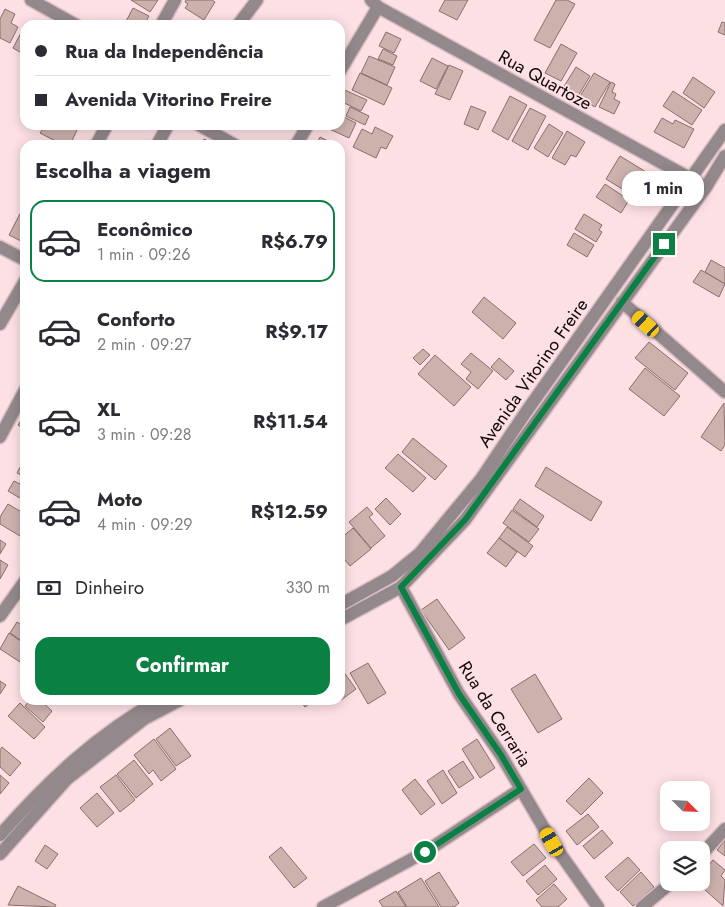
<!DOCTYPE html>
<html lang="pt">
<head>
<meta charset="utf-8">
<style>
	:root { --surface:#fff; --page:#f2f2f3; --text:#2b2b33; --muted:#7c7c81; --line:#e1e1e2; --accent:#0b8043 }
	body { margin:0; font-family:Jost,sans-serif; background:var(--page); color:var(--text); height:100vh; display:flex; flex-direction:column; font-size:19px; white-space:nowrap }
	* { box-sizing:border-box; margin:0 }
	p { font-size:16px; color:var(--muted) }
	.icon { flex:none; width:28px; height:28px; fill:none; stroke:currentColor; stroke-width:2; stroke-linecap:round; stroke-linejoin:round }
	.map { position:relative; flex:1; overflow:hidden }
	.drawer { position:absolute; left:20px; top:140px; width:325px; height:565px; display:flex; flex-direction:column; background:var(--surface); border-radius:15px; box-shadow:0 2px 12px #0003 }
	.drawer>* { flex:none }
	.guide { position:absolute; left:20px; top:20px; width:325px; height:110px; border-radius:15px; box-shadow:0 2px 12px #0003; display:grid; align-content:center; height:110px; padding:0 15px; background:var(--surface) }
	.needle { width:32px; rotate:114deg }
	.tools { position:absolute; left:660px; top:781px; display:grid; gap:10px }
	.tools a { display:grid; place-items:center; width:50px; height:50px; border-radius:10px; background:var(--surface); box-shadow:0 2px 12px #0003; font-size:25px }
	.end { position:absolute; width:22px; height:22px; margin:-11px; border:6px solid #0b8043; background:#fff; box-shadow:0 0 0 2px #fff }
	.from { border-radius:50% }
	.bubble { position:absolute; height:35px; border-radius:15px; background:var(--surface); box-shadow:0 2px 12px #0003; font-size:16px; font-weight:700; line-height:35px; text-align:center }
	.car { position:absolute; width:15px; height:30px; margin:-15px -8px; border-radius:6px; box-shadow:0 0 4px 1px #0007; background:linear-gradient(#f5c518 24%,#345 0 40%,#f5c518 0 76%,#345 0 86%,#f5c518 0) }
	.guide b { display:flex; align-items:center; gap:18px; height:48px; font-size:19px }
	.guide b+b { border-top:1px solid var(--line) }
	.guide i { width:12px; height:12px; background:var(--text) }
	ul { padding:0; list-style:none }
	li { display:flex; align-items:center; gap:15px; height:82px; margin:0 10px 8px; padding:0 5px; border:2px solid transparent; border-radius:15px }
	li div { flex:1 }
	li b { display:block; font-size:19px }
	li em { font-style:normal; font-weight:700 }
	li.active { border-color:var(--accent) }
	li>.icon { width:45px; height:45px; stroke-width:1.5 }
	h2 { padding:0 15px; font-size:22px; line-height:60px }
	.pay { display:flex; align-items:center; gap:12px; height:55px; padding:0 15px; font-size:19px }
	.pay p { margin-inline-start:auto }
	.action { display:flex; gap:10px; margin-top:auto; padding:10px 15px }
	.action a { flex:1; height:58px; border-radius:15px; background:var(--accent); color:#fff; font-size:20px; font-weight:700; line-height:58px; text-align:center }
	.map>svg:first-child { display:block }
</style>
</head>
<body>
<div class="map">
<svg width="725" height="907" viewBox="0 0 725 907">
	<rect width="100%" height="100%" fill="#fde0e4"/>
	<g fill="#cdb1ad" stroke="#896f6c">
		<path d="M131 0H158L150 12Z"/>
		<path d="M186 0H212L215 2 204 20 185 8 188 4 185 2Z"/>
		<path d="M445 0H468L457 20 439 11Z"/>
		<path d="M556 0H567L575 4 550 48 534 40Z"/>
		<path d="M133 8 149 16 144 25H124Z"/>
		<path d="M5 9 15 14 11 23 18 27 10 43 0 38V19Z"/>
		<path d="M722 22 725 23V35L718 32Z"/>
		<path d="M24 27 25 28V55L13 48Z"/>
		<path d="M386 32 401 39 394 53 379 46Z"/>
		<path d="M561 44 577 53 561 81 545 73Z"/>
		<path d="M383 49 397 56 393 65 378 59Z"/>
		<path d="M369 56 395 67 387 85 361 73Z"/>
		<path d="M432 58 448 66 436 89 420 81Z"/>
		<path d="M449 65 463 71 450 100 435 94Z"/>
		<path d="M576 67 590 76 577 98 563 88Z"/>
		<path d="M360 73 392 88 384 105 352 90Z"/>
		<path d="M594 73 610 82 595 107 579 98Z"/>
		<path d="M693 77 715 92 704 108 683 93Z"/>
		<path d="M611 82 615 84 612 92 616 94 614 99 620 102 614 114 599 107Z"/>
		<path d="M340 88 367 100 361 111 340 101Z"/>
		<path d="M673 91 702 110 692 125 663 106Z"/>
		<path d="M510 96 527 105 508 140 492 131Z"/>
		<path d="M471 106 486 112 478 130 464 124Z"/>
		<path d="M350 107 369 116 365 125 346 116Z"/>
		<path d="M530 108 546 116 528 150 512 141Z"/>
		<path d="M340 115 356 123 349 138 325 127 340 125Z"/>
		<path d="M662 118 673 124 675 120 694 129 684 148 654 132Z"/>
		<path d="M549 124 563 133 548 157 534 148Z"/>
		<path d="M45 125H67L77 130 70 145H63L40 133Z"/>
		<path d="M375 127 393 136 386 149 381 147 376 158 353 147 362 129 372 134Z"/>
		<path d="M567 131 585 142 576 157 571 155 565 165 552 158Z"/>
		<path d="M320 137 336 145H316Z"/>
		<path d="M204 139 217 145H201Z"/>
		<path d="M620 156 651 175 642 190 632 184 627 192 606 179Z"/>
		<path d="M605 184 629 200 621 213 596 197Z"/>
		<path d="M22 210 25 212V243L9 235Z"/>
		<path d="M584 214 602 225 599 230 602 232 596 242 575 229Z"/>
		<path d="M574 233 594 245 587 257 567 245Z"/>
		<path d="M711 260 725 268V284L705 272Z"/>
		<path d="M701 270 725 284 719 297 693 282Z"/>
		<path d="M484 297 516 323 503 339 472 312Z"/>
		<path d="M649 342 688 373 675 390 635 358Z"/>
		<path d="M423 349 430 355 420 365 413 358Z"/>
		<path d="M471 353 493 371 478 389 466 379 471 372 461 364Z"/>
		<path d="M435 355 471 387 454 406 418 374Z"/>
		<path d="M499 358 514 371 506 380 491 367Z"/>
		<path d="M645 368 680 396 664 416 629 389Z"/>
		<path d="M724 403 725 445 721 451 701 437Z"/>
		<path d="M25 414V430L18 425Z"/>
		<path d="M413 438 447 466 435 480 402 452Z"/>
		<path d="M398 454 426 478 413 492 385 468Z"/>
		<path d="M25 458V477L17 473Z"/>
		<path d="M546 467 602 502 591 521 535 486Z"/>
		<path d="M24 478 25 479V501L8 491 14 481 20 484Z"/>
		<path d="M386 498 401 514 390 525 375 509Z"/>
		<path d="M520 499 544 516 537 527 513 509Z"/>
		<path d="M8 504 25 514V529L20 536 0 524V517Z"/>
		<path d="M367 507 373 514 369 517 385 536 371 548 349 522Z"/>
		<path d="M512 510 539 529 529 542 503 523Z"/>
		<path d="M507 527 533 546 525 557 499 538Z"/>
		<path d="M353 528 371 549 350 566 340 554V539Z"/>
		<path d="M499 538 517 552 506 567 487 553Z"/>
		<path d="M0 540 6 544 0 554Z"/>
		<path d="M0 560 8 565 0 579Z"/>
		<path d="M437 599 465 638 449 650 421 610Z"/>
		<path d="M17 622 25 627V643L10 633Z"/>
		<path d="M9 633 25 644V654L20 662 0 649Z"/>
		<path d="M368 663 386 693 368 704 350 673Z"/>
		<path d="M340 667 356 689 341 700 340 698Z"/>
		<path d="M535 674 562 719 538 733 511 689Z"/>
		<path d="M0 681 6 685 0 694Z"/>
		<path d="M30 700H40L52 711 43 722 25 706Z"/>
		<path d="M299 700H314L305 707Z"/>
		<path d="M20 703 45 727 34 739 8 716Z"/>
		<path d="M170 728 191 756 176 766 156 739Z"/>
		<path d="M154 739 176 769 161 781 153 770 149 774 134 755Z"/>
		<path d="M477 739 495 768 480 778 462 749Z"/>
		<path d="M2 747 21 763 10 776 0 767V750Z"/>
		<path d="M134 760 153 784 136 798 117 774Z"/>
		<path d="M463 761 474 778 459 788 448 771Z"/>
		<path d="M443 770 457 793 442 804 427 781Z"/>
		<path d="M0 775 9 783 0 794Z"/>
		<path d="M116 775 135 800 120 812 100 787Z"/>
		<path d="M589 778 603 793 581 815 566 801Z"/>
		<path d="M415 779 435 804 421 815 402 790Z"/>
		<path d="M97 793 114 813 97 827 80 808Z"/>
		<path d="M588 814 599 827 577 845 566 831Z"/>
		<path d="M602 830 613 843 594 859 583 846Z"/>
		<path d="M725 840V856L717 850Z"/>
		<path d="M534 844 546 858 523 876 511 862Z"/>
		<path d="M45 845 58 854 47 869 35 861Z"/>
		<path d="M281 847 307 878 294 888 269 857Z"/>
		<path d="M628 857 640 870 618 891 605 877Z"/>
		<path d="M713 860 725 870 721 876 725 880 723 906 696 882H701V875Z"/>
		<path d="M545 865 557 879 538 895 526 881Z"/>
		<path d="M439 872 459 903 454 907H441L425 881Z"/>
		<path d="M641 872 654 887 633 906 620 892Z"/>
		<path d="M421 878 439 907H407L398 892Z"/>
		<path d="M554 884 567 899 558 907H542L536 900Z"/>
		<path d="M18 886 56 905 55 907 8 905Z"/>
		<path d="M396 891 406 907H383L379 901Z"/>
	</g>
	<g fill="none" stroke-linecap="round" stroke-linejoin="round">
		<g stroke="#d8bec1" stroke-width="15">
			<g id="minor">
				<path d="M31 0 76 25"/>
				<path d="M371 0 378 7 706 187"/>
				<path d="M161 25 175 0"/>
				<path d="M238 25 257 0"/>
				<path d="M340 71 378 7"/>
				<path d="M199 125 235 145"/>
				<path d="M96 145 107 125"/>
				<path d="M157 145 168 125"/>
				<path d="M296 145 308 125"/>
				<path d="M0 247 25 260"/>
				<path d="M622 302 725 392"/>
				<path d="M0 324 25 281"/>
				<path d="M0 437 25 390"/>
				<path d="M401 587 459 694 501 755 552 842 598 907"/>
				<path d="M0 616 25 581"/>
				<path d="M701 855 725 829"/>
				<path d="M323 907 425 852 521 789"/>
				<path d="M642 907 672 882"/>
			</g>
		</g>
		<g stroke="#d8bec1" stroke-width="15">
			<g id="tertiary">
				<path d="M340 605 392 576 419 554 481 479 526 412 725 130"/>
				<path d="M340 620 401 587 465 520 706 187 725 156"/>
				<path d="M0 835C47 782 97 734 159 700"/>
				<path d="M0 854 67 779 144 719 180 700"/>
			</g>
		</g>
		<use href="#minor" stroke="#93898d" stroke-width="12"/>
		<use href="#tertiary" stroke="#93898d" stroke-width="12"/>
	</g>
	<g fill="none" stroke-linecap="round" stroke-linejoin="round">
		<path stroke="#0b8043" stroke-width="6" d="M425 852 521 789 501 755 459 694 401 587 465 520 664 244"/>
	</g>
	<g text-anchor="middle" stroke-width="4" stroke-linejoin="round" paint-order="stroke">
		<g font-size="18" fill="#13090b" stroke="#fde0e4">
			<text transform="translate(545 80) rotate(29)" y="6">Rua Quartoze</text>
			<text transform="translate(533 373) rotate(-55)" y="6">Avenida Vitorino Freire</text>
			<text transform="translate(495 714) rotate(58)" y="6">Rua da Cerraria</text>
		</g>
	</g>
</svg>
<div class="tools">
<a><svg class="needle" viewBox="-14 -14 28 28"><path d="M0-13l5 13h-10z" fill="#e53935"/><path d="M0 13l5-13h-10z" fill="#7c7c81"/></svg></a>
<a><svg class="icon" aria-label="layers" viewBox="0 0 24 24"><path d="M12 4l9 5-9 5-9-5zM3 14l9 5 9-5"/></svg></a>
</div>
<i class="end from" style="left:425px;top:852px"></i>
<i class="end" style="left:664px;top:244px"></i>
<div class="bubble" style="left:622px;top:171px;width:82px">1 min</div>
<i class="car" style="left:646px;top:324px;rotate:312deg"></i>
<i class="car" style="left:552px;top:842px;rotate:330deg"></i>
<div class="guide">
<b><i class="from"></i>Rua da Independência</b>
<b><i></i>Avenida Vitorino Freire</b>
</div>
<section class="drawer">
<h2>Escolha a viagem</h2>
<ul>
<li class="active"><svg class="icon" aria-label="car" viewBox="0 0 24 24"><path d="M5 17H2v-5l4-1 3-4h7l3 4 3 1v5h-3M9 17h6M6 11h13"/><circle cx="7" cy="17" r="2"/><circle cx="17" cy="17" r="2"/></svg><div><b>Econômico</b><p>1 min · 09:26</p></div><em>R$6.79</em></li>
<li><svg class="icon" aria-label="car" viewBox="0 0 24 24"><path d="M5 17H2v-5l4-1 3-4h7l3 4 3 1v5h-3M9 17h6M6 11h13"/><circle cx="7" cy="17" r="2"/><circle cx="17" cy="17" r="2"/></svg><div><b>Conforto</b><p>2 min · 09:27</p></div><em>R$9.17</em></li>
<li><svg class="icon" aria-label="car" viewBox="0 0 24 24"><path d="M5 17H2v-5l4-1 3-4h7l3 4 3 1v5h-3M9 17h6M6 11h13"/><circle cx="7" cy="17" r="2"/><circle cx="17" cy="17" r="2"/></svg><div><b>XL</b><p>3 min · 09:28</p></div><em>R$11.54</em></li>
<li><svg class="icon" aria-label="car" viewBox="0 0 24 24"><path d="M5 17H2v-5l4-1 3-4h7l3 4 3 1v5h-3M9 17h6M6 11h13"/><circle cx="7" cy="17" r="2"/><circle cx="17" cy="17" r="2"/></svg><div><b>Moto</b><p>4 min · 09:29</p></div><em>R$12.59</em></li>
</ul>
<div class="pay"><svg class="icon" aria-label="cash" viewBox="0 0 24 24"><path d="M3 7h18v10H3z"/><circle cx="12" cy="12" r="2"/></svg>Dinheiro<p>330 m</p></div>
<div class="action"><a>Confirmar</a></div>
</section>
</div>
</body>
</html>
